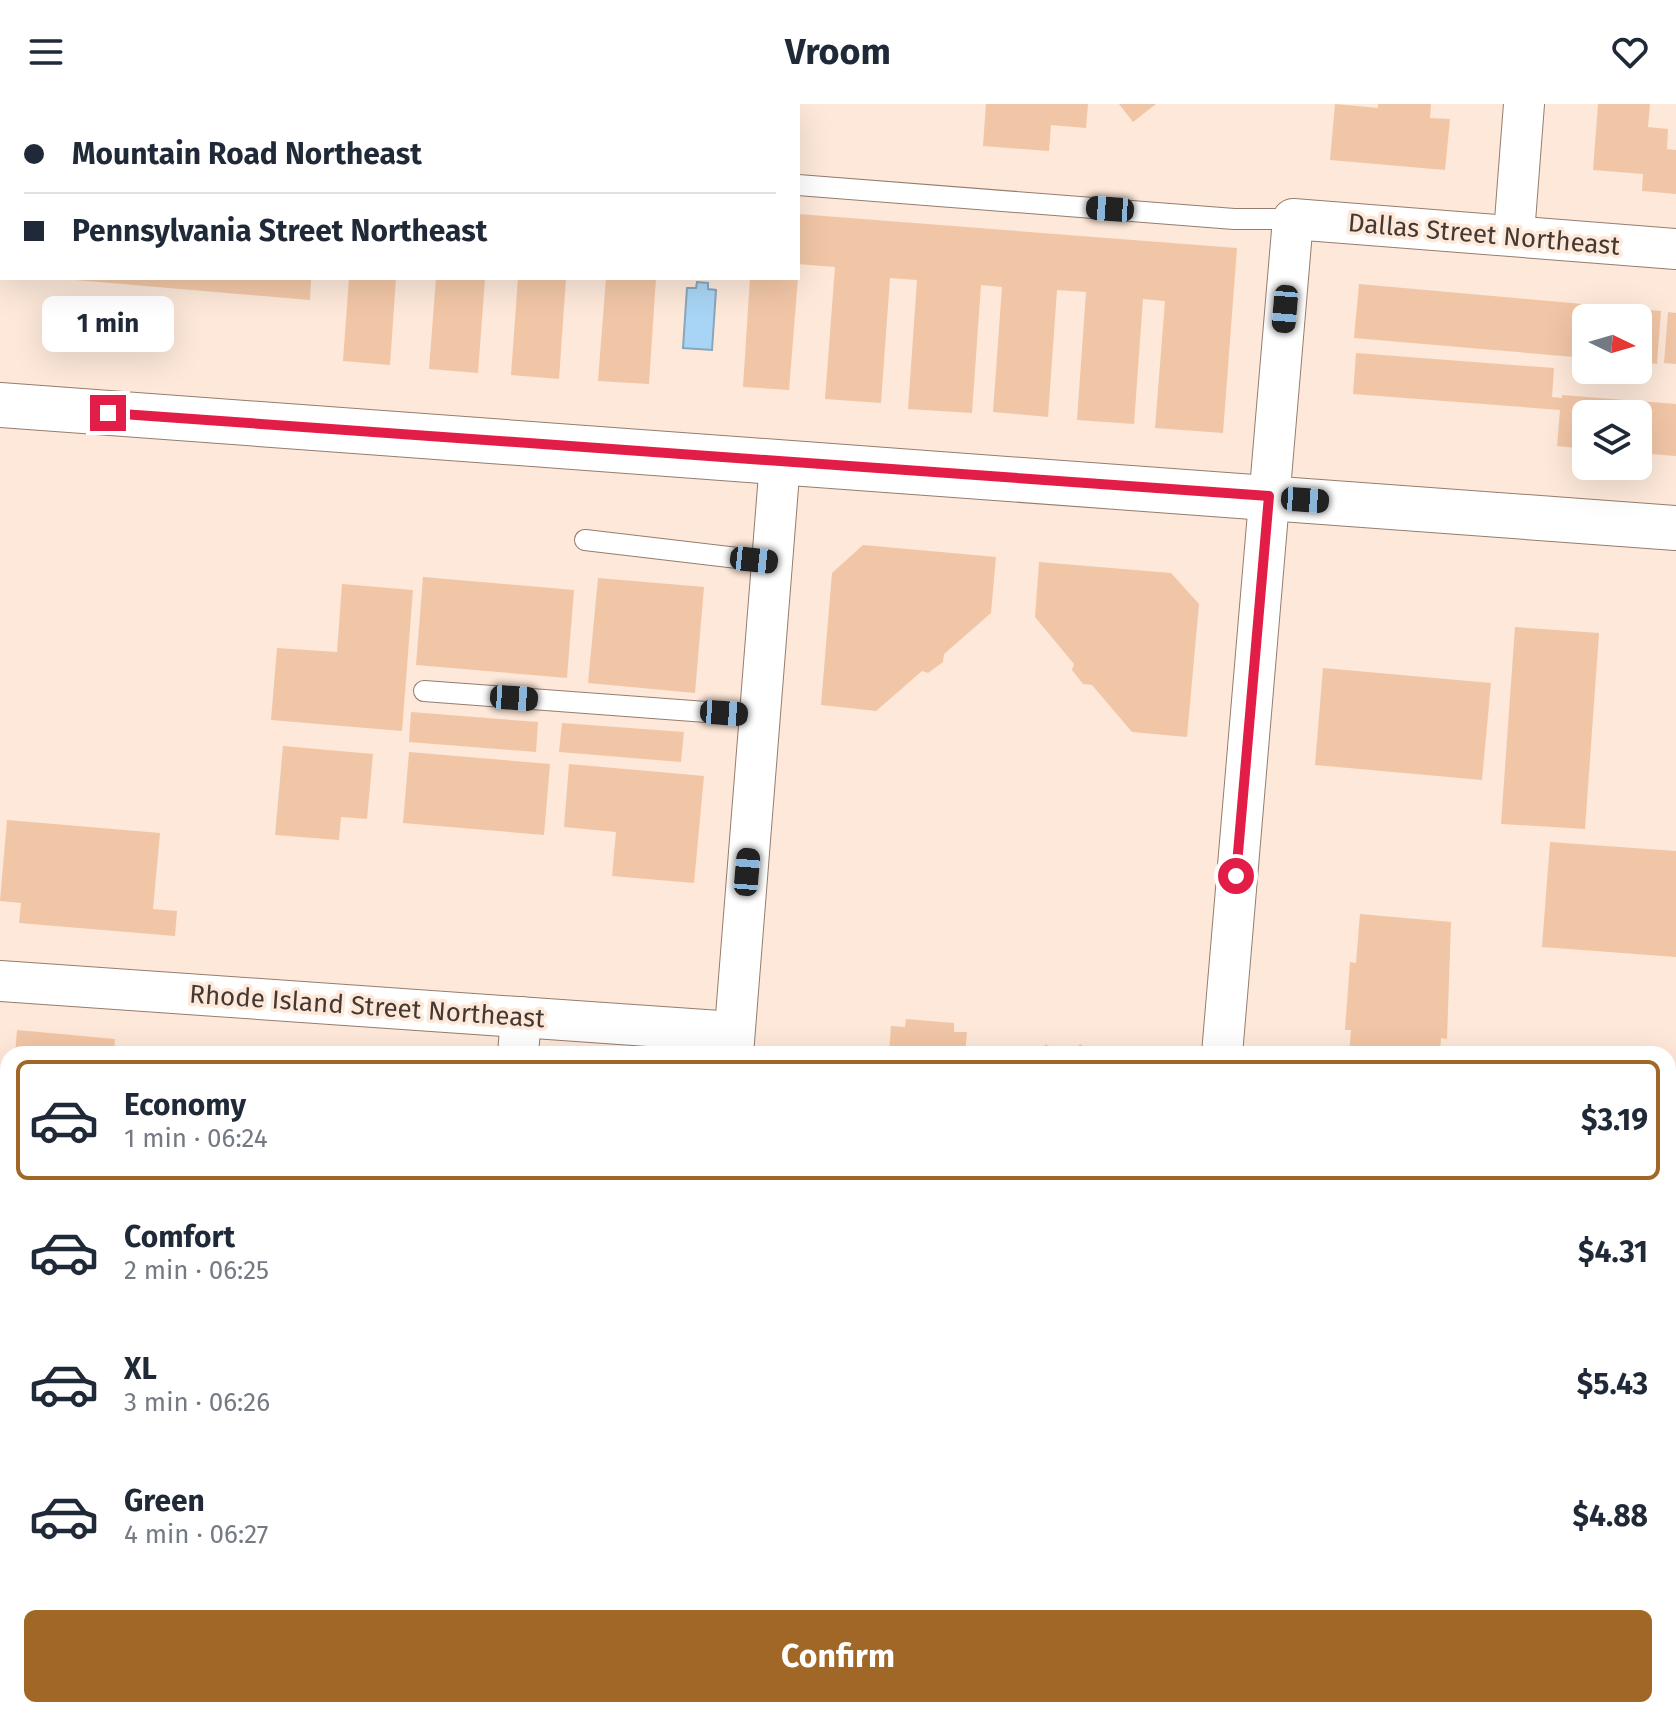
<!DOCTYPE html>
<html lang="en">
<head>
<meta charset="utf-8">
<style>
	:root { --surface:#fff; --page:#f6f6f7; --text:#1f2937; --muted:#747a83; --line:#e0e1e3; --accent:#a16727 }
	body { margin:0; font-family:"Fira Sans",sans-serif; background:var(--page); color:var(--text); height:100vh; display:flex; flex-direction:column; font-size:30px; white-space:nowrap }
	* { box-sizing:border-box; margin:0 }
	p { font-size:26px; color:var(--muted) }
	.icon { flex:none; width:44px; height:44px; fill:none; stroke:currentColor; stroke-width:2; stroke-linecap:round; stroke-linejoin:round }
	.map { position:relative; flex:1; overflow:hidden }
	.drawer { position:absolute; left:0px; top:942px; width:1676px; height:672px; display:flex; flex-direction:column; background:var(--surface); border-radius:24px 24px 0 0; box-shadow:0 8px 32px #0002 }
	.drawer>* { flex:none }
	.hud { position:absolute; left:0px; top:0px; width:800px; height:176px; box-shadow:0 8px 32px #0002; display:grid; align-content:center; height:176px; padding:0 24px; background:var(--surface) }
	.needle { width:52px; rotate:95deg }
	.buttons { position:absolute; left:1572px; top:200px; display:grid; gap:16px }
	.buttons a { display:grid; place-items:center; width:80px; height:80px; border-radius:12px; background:var(--surface); box-shadow:0 8px 32px #0002; font-size:40px }
	.end { position:absolute; width:36px; height:36px; margin:-18px; border:10px solid #e11d48; background:#fff; box-shadow:0 0 0 4px #fff }
	.from { border-radius:50% }
	.bubble { position:absolute; height:56px; border-radius:12px; background:var(--surface); box-shadow:0 8px 32px #0002; font-size:26px; font-weight:700; line-height:56px; text-align:center }
	.car { position:absolute; width:24px; height:48px; margin:-24px -12px; border-radius:10px; box-shadow:0 0 6px 2px #0007; background:linear-gradient(#222 24%,#8ab4d8 0 40%,#222 0 76%,#8ab4d8 0 86%,#222 0) }
	.hud b { display:flex; align-items:center; gap:28px; height:76px; font-size:30px }
	.hud b+b { border-top:2px solid var(--line) }
	.hud i { width:20px; height:20px; background:var(--text) }
	ul { padding:14px 0 0; list-style:none }
	li { display:flex; align-items:center; gap:24px; height:120px; margin:0 16px 12px; padding:0 8px; border:4px solid transparent; border-radius:12px }
	li div { flex:1 }
	li b { display:block; font-size:30px }
	li em { font-style:normal; font-weight:700 }
	li.selected { border-color:var(--accent) }
	li>.icon { width:72px; height:72px; stroke-width:1.5 }
	.button { display:flex; gap:16px; margin-top:auto; padding:16px 24px }
	.button a { flex:1; height:92px; border-radius:12px; background:var(--accent); color:#fff; font-size:32px; font-weight:700; line-height:92px; text-align:center }
	header { display:flex; justify-content:space-between; align-items:center; height:104px; padding:0 24px; background:var(--surface); font-size:36px; font-weight:700 }
	.map>svg:first-child { display:block }
</style>
</head>
<body>
<header><svg class="icon" aria-label="menu" viewBox="0 0 24 24"><path d="M4 6h16M4 12h16M4 18h16"/></svg>Vroom<svg class="icon" aria-label="heart" viewBox="0 0 24 24"><path d="M12 20l-8-8c-3-5 5-10 8-4 3-6 11-1 8 4z"/></svg></header>
<div class="map">
<svg width="1676" height="1614" viewBox="0 0 1676 1614">
	<rect width="100%" height="100%" fill="#fde8d9"/>
	<path fill="#a8d5f5" stroke="#8aa6ba" stroke-width="2" d="M697 178 708 179V185L716 186 712 246 683 244 687 184H696Z"/>
	<g fill="#f1c6a6">
		<path d="M986 0H1088L1086 24 1051 21 1049 47 983 42Z"/>
		<path d="M1119 0H1156L1133 18Z"/>
		<path d="M1335 0 1378 4V0H1431L1430 14 1450 15 1445 66 1330 56Z"/>
		<path d="M1598 0H1650L1648 23 1668 25 1667 45 1676 46V90L1642 87 1643 70 1593 66Z"/>
		<path d="M798 110 1237 144 1223 329 1155 324 1165 197 1143 195 1134 320 1077 316 1086 188 1057 186 1048 313 993 308 1002 183 981 181 972 309 908 305 917 176 890 174 881 299 825 295 835 163 798 160Z"/>
		<path d="M52 174H311L310 196Z"/>
		<path d="M349 174H396L390 261 343 257Z"/>
		<path d="M436 174H485L478 269 429 265Z"/>
		<path d="M518 174H566L559 275 511 271Z"/>
		<path d="M606 174H656L649 280 598 277Z"/>
		<path d="M750 174H798L789 286 743 283Z"/>
		<path d="M1359 180 1661 207 1657 260 1638 258V214H1586V254L1354 234Z"/>
		<path d="M1668 208 1676 209V260L1664 259Z"/>
		<path d="M1356 249 1554 264 1552 293 1562 294V291L1676 300V352L1638 349V310H1586V345L1557 342 1560 306 1353 290Z"/>
		<path d="M863 441 996 453 991 509 944 550 943 558 928 569 922 567 876 607 821 601 832 469Z"/>
		<path d="M1039 458 1171 469 1199 500 1187 633 1132 628 1092 581 1083 580 1072 566 1074 560 1035 513Z"/>
		<path d="M423 473 574 486 567 574 416 561Z"/>
		<path d="M598 474 704 483 695 589 588 579Z"/>
		<path d="M342 480 413 486 402 627 271 616 277 544 337 548Z"/>
		<path d="M1515 523 1599 529 1585 725 1501 720Z"/>
		<path d="M1323 564 1491 579 1482 676 1315 661Z"/>
		<path d="M411 608 538 618 536 648 409 638Z"/>
		<path d="M562 619 684 628 681 658 559 648Z"/>
		<path d="M283 642 373 650 367 715 341 713 339 736 275 731Z"/>
		<path d="M409 648 550 660 544 731 403 719Z"/>
		<path d="M569 660 704 672 694 779 612 772 616 728 564 723Z"/>
		<path d="M7 716 160 729 153 805 177 807 175 832 19 819 21 799 0 797Z"/>
		<path d="M1550 738 1676 747V853L1542 843Z"/>
		<path d="M1360 810 1451 818 1447 935 1441 934 1440 950H1349L1351 926H1345L1350 858 1356 859Z"/>
		<path d="M906 915 954 919V928H967L965 950H889L891 922 905 923Z"/>
		<path d="M17 926 115 935 114 950H15Z"/>
		<path d="M1046 940 1058 950H1037Z"/>
		<path d="M1080 940 1092 950H1071Z"/>
		<path d="M282 1606H412L411 1614H281Z"/>
		<rect x="1299" y="1606" width="178" height="8"/>
	</g>
	<g fill="none" stroke-linecap="round" stroke-linejoin="round">
		<g stroke="#957d6d" stroke-width="22">
			<g id="service">
				<path d="M798 81 1234 115H1293"/>
				<path d="M585 436 772 458"/>
				<path d="M424 587 760 612"/>
				<path d="M0 1230 8 1240"/>
				<path d="M0 1375 8 1376"/>
				<path d="M0 1562H8"/>
				<path d="M855 1606 940 1614"/>
				<path d="M61 1614 62 1606"/>
				<path d="M490 1614 491 1606"/>
			</g>
		</g>
		<g stroke="#957d6d" stroke-width="42">
			<g id="minor">
				<path d="M6 2V0"/>
				<path d="M0 68 2 45"/>
				<path d="M1514 130 1524 0"/>
				<path d="M0 877 734 928"/>
				<path d="M518 950 521 913"/>
				<path d="M733 950 780 358"/>
				<path d="M1222 950 1293 115 1676 145"/>
				<path d="M0 1126 8 1136"/>
				<path d="M1668 1268H1676"/>
				<path d="M1668 1492 1676 1479"/>
				<path d="M162 1614V1606"/>
				<path d="M1167 1614 1168 1606"/>
				<path d="M1596 1614 1601 1606"/>
			</g>
		</g>
		<g stroke="#957d6d" stroke-width="46">
			<g id="tertiary">
				<path d="M0 301 1676 424"/>
				<path d="M0 1485H8"/>
			</g>
		</g>
		<use href="#service" stroke="#fff" stroke-width="20"/>
		<use href="#minor" stroke="#fff" stroke-width="40"/>
		<use href="#tertiary" stroke="#fff" stroke-width="44"/>
	</g>
	<g fill="none" stroke-linecap="round" stroke-linejoin="round">
		<path stroke="#e11d48" stroke-width="10" d="M108 309 1269 392 1236 772"/>
	</g>
	<g text-anchor="middle" stroke-width="7" stroke-linejoin="round" paint-order="stroke">
		<g font-size="26" fill="#443932" stroke="#fde8d9">
			<text transform="translate(1484 130) rotate(5)" y="9">Dallas Street Northeast</text>
			<text transform="translate(367 902) rotate(4)" y="9">Rhode Island Street Northeast</text>
		</g>
	</g>
</svg>
<div class="buttons">
<a><svg class="needle" viewBox="-14 -14 28 28"><path d="M0-13l5 13h-10z" fill="#e53935"/><path d="M0 13l5-13h-10z" fill="#747a83"/></svg></a>
<a><svg class="icon" aria-label="layers" viewBox="0 0 24 24"><path d="M12 4l9 5-9 5-9-5zM3 14l9 5 9-5"/></svg></a>
</div>
<i class="end from" style="left:1236px;top:772px"></i>
<i class="end" style="left:108px;top:309px"></i>
<div class="bubble" style="left:42px;top:192px;width:132px">1 min</div>
<i class="car" style="left:1110px;top:105px;rotate:274deg"></i>
<i class="car" style="left:1285px;top:205px;rotate:185deg"></i>
<i class="car" style="left:1305px;top:396px;rotate:94deg"></i>
<i class="car" style="left:754px;top:456px;rotate:96deg"></i>
<i class="car" style="left:514px;top:594px;rotate:94deg"></i>
<i class="car" style="left:724px;top:609px;rotate:94deg"></i>
<i class="car" style="left:747px;top:768px;rotate:5deg"></i>
<div class="hud">
<b><i class="from"></i>Mountain Road Northeast</b>
<b><i></i>Pennsylvania Street Northeast</b>
</div>
<section class="drawer">
<ul>
<li class="selected"><svg class="icon" aria-label="car" viewBox="0 0 24 24"><path d="M5 17H2v-5l4-1 3-4h7l3 4 3 1v5h-3M9 17h6M6 11h13"/><circle cx="7" cy="17" r="2"/><circle cx="17" cy="17" r="2"/></svg><div><b>Economy</b><p>1 min · 06:24</p></div><em>$3.19</em></li>
<li><svg class="icon" aria-label="car" viewBox="0 0 24 24"><path d="M5 17H2v-5l4-1 3-4h7l3 4 3 1v5h-3M9 17h6M6 11h13"/><circle cx="7" cy="17" r="2"/><circle cx="17" cy="17" r="2"/></svg><div><b>Comfort</b><p>2 min · 06:25</p></div><em>$4.31</em></li>
<li><svg class="icon" aria-label="car" viewBox="0 0 24 24"><path d="M5 17H2v-5l4-1 3-4h7l3 4 3 1v5h-3M9 17h6M6 11h13"/><circle cx="7" cy="17" r="2"/><circle cx="17" cy="17" r="2"/></svg><div><b>XL</b><p>3 min · 06:26</p></div><em>$5.43</em></li>
<li><svg class="icon" aria-label="car" viewBox="0 0 24 24"><path d="M5 17H2v-5l4-1 3-4h7l3 4 3 1v5h-3M9 17h6M6 11h13"/><circle cx="7" cy="17" r="2"/><circle cx="17" cy="17" r="2"/></svg><div><b>Green</b><p>4 min · 06:27</p></div><em>$4.88</em></li>
</ul>
<div class="button"><a>Confirm</a></div>
</section>
</div>
</body>
</html>
